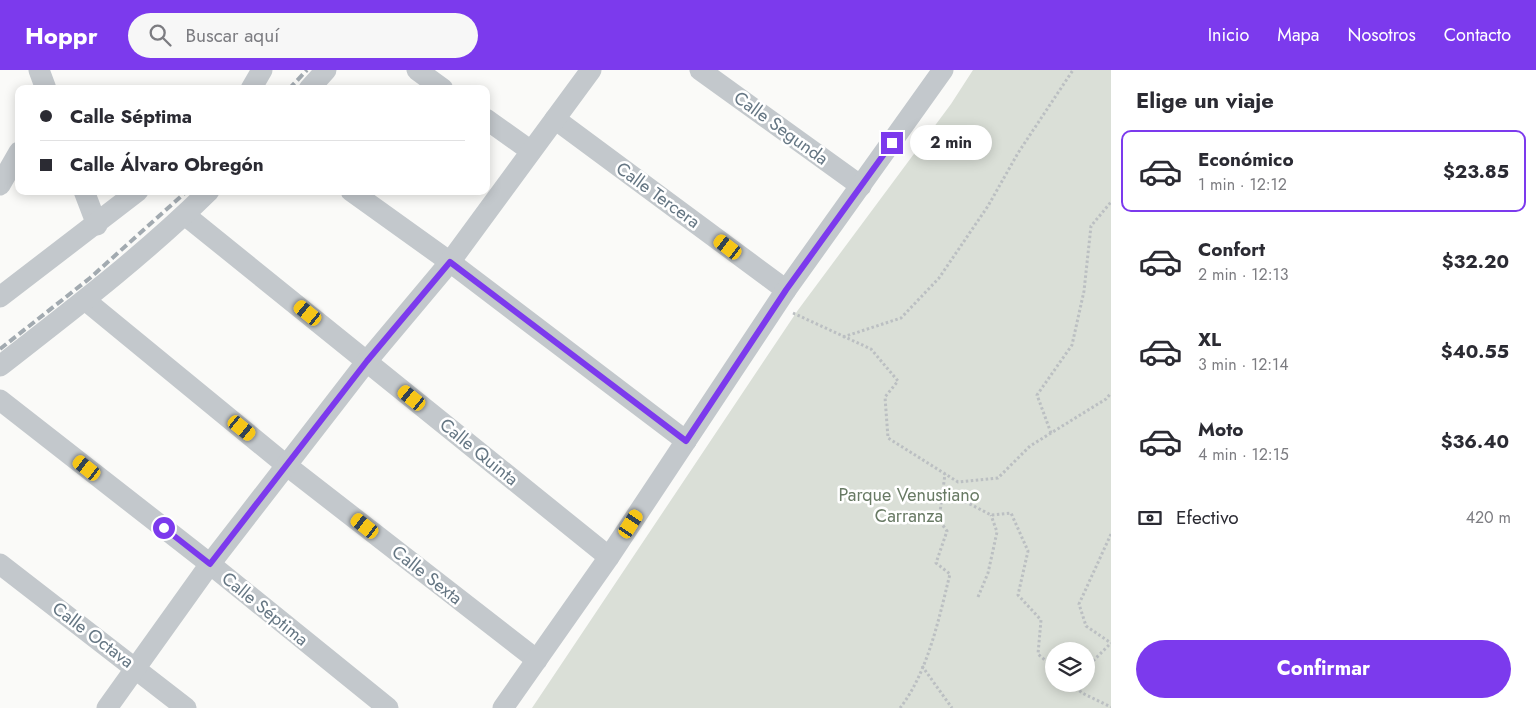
<!DOCTYPE html>
<html lang="es">
<head>
<meta charset="utf-8">
<style>
	:root { --surface:#fff; --page:#f7f7f7; --text:#2b2b33; --muted:#7c7c81; --line:#e1e1e2; --accent:#7c3aed }
	body { margin:0; font-family:Jost,sans-serif; background:var(--page); color:var(--text); height:100vh; display:flex; flex-direction:column; font-size:19px; white-space:nowrap }
	* { box-sizing:border-box; margin:0 }
	p { font-size:16px; color:var(--muted) }
	.icon { flex:none; width:28px; height:28px; fill:none; stroke:currentColor; stroke-width:2; stroke-linecap:round; stroke-linejoin:round }
	.map { position:relative; flex:1; overflow:hidden }
	.panel { display:flex; flex-direction:column; background:var(--surface); width:425px }
	.panel>* { flex:none }
	.banner { position:absolute; left:15px; top:15px; width:475px; height:110px; border-radius:10px; box-shadow:0 2px 12px #0003; display:grid; align-content:center; height:110px; padding:0 25px; background:var(--surface) }
	.controls { position:absolute; left:1045px; top:572px; display:grid; gap:10px }
	.controls a { display:grid; place-items:center; width:50px; height:50px; border-radius:50%; background:var(--surface); box-shadow:0 2px 12px #0003; font-size:25px }
	.end { position:absolute; width:22px; height:22px; margin:-11px; border:6px solid #7c3aed; background:#fff; box-shadow:0 0 0 2px #fff }
	.from { border-radius:50% }
	.bubble { position:absolute; height:35px; border-radius:18px; background:var(--surface); box-shadow:0 2px 12px #0003; font-size:16px; font-weight:700; line-height:35px; text-align:center }
	.car { position:absolute; width:15px; height:30px; margin:-15px -8px; border-radius:6px; box-shadow:0 0 4px 1px #0007; background:linear-gradient(#f5c518 24%,#345 0 40%,#f5c518 0 76%,#345 0 86%,#f5c518 0) }
	.banner b { display:flex; align-items:center; gap:18px; height:48px; font-size:19px }
	.banner b+b { border-top:1px solid var(--line) }
	.banner i { width:12px; height:12px; background:var(--text) }
	ul { padding:0; list-style:none }
	li { display:flex; align-items:center; gap:15px; height:82px; margin:0 10px 8px; padding:0 15px; border:2px solid transparent; border-radius:10px }
	li div { flex:1 }
	li b { display:block; font-size:19px }
	li em { font-style:normal; font-weight:700 }
	li.current { border-color:var(--accent) }
	li>.icon { width:45px; height:45px; stroke-width:1.5 }
	h2 { padding:0 25px; font-size:22px; line-height:60px }
	.pay { display:flex; align-items:center; gap:12px; height:55px; padding:0 25px; font-size:19px }
	.pay p { margin-inline-start:auto }
	.cta { display:flex; gap:10px; margin-top:auto; padding:10px 25px }
	.cta a { flex:1; height:58px; border-radius:30px; background:var(--accent); color:#fff; font-size:20px; font-weight:700; line-height:58px; text-align:center }
	header { display:flex; align-items:center; gap:30px; box-sizing:border-box; height:70px; padding:0 25px; background:var(--accent); color:#fff }
	header strong { font-size:24px }
	nav { display:flex; gap:28px; margin-inline-start:auto; font-size:18px }
	.search { width:350px; height:45px; background:var(--page); display:flex; align-items:center; gap:12px; box-sizing:border-box; padding:0 18px; border-radius:28px; color:var(--muted); font-size:19px }
	main { display:flex; flex:1; min-height:0 }
	.map>svg:first-child { display:block }
</style>
</head>
<body>
<header>
<strong>Hoppr</strong>
<div class="search"><svg class="icon" aria-label="search" viewBox="0 0 24 24"><circle cx="10" cy="10" r="6"/><path d="M15 15l6 6"/></svg>Buscar aquí</div>
<nav><a>Inicio</a><a>Mapa</a><a>Nosotros</a><a>Contacto</a></nav>
</header>
<main>
<div class="map">
<svg width="1111" height="638" viewBox="0 0 1111 638">
	<rect width="100%" height="100%" fill="#fafaf8"/>
	<path fill="#dadfd7" fill-rule="evenodd" d="M973 0H1111V638H532L798 240 951 34ZM1086 581V614H1054V581Z"/>
	<g fill="none" stroke-linecap="round" stroke-linejoin="round">
		<g stroke="#bbbfc2" stroke-width="3" stroke-dasharray="2.5 2.5" stroke-linecap="butt">
			<path d="M793 243 871 279 898 311 885 327 888 368 958 412 998 408 1030 376 1106 329 1111 323"/>
			<path d="M843 267 901 248 939 208 988 136 1018 83 1073 0"/>
			<path d="M1051 363 1037 325 1072 275 1084 221 1091 156 1111 132"/>
			<path d="M943 420 991 445 1011 443 1028 481 1018 525 1041 550 1038 584 1054 598"/>
			<path d="M1111 464 1079 534 1086 556 1111 573"/>
			<path d="M978 527 988 503 997 462 991 445"/>
			<path d="M922 596 952 638"/>
			<path d="M1086 598 1111 573"/>
			<path d="M1072 614 1082 623 1111 637"/>
			<path d="M900 638C928 602 939 548 950 504L936 493 947 461 939 450 945 404"/>
		</g>
		<g stroke="#c3c8cc" stroke-width="21">
			<path d="M39 0 46 19"/>
			<path d="M417 0 443 19"/>
			<path d="M700 0 861 116"/>
			<path d="M251 19 262 0"/>
			<path d="M309 19 326 0"/>
			<path d="M486 49 531 81"/>
			<path d="M555 49 786 220"/>
			<path d="M0 115 19 82"/>
			<path d="M84 121 97 155"/>
			<path d="M351 121 450 192 686 371"/>
			<path d="M185 145 609 487"/>
			<path d="M0 227 138 121"/>
			<path d="M85 230 286 395 537 590"/>
			<path d="M0 296C72 240 144 185 209 121"/>
			<path d="M0 330 210 494 388 638"/>
			<path d="M0 494 186 638"/>
			<path d="M107 638 210 494 367 291 450 192 591 0"/>
			<path d="M503 638 609 487 786 220 943 0"/>
		</g>
		<g stroke="#a2aab0" stroke-width="4" stroke-dasharray="8 4" stroke-linecap="butt">
			<path d="M289 19 307 0"/>
			<path d="M0 279 90 208 187 121"/>
		</g>
	</g>
	<g fill="none" stroke-linecap="round" stroke-linejoin="round">
		<path stroke="#7c3aed" stroke-width="6" d="M164 458 210 494 367 291 450 192 686 371 786 220 892 73"/>
	</g>
	<g text-anchor="middle" stroke-width="5" stroke-linejoin="round" paint-order="stroke">
		<g font-size="18" fill="#657683" stroke="#fff">
			<text transform="translate(781 58) rotate(36)" y="6">Calle Segunda</text>
			<text transform="translate(658 125) rotate(36)" y="6">Calle Tercera</text>
			<text transform="translate(479 382) rotate(39)" y="6">Calle Quinta</text>
			<text transform="translate(427 505) rotate(38)" y="6">Calle Sexta</text>
			<text transform="translate(265 539) rotate(39)" y="6">Calle Séptima</text>
			<text transform="translate(93 565) rotate(37)" y="6">Calle Octava</text>
		</g>
		<g font-size="18" fill="#687a64" stroke="#fff">
			<text x="909" y="431">Parque Venustiano<tspan x="909" dy="21">Carranza</tspan></text>
		</g>
	</g>
</svg>
<div class="controls">
<a><svg class="icon" aria-label="layers" viewBox="0 0 24 24"><path d="M12 4l9 5-9 5-9-5zM3 14l9 5 9-5"/></svg></a>
</div>
<i class="end from" style="left:164px;top:458px"></i>
<i class="end" style="left:892px;top:73px"></i>
<div class="bubble" style="left:910px;top:55px;width:82px">2 min</div>
<i class="car" style="left:728px;top:177px;rotate:307deg"></i>
<i class="car" style="left:308px;top:243px;rotate:309deg"></i>
<i class="car" style="left:412px;top:328px;rotate:309deg"></i>
<i class="car" style="left:242px;top:358px;rotate:129deg"></i>
<i class="car" style="left:87px;top:398px;rotate:308deg"></i>
<i class="car" style="left:631px;top:454px;rotate:33deg"></i>
<i class="car" style="left:365px;top:456px;rotate:308deg"></i>
<div class="banner">
<b><i class="from"></i>Calle Séptima</b>
<b><i></i>Calle Álvaro Obregón</b>
</div>
</div>
<section class="panel">
<h2>Elige un viaje</h2>
<ul>
<li class="current"><svg class="icon" aria-label="car" viewBox="0 0 24 24"><path d="M5 17H2v-5l4-1 3-4h7l3 4 3 1v5h-3M9 17h6M6 11h13"/><circle cx="7" cy="17" r="2"/><circle cx="17" cy="17" r="2"/></svg><div><b>Económico</b><p>1 min · 12:12</p></div><em>$23.85</em></li>
<li><svg class="icon" aria-label="car" viewBox="0 0 24 24"><path d="M5 17H2v-5l4-1 3-4h7l3 4 3 1v5h-3M9 17h6M6 11h13"/><circle cx="7" cy="17" r="2"/><circle cx="17" cy="17" r="2"/></svg><div><b>Confort</b><p>2 min · 12:13</p></div><em>$32.20</em></li>
<li><svg class="icon" aria-label="car" viewBox="0 0 24 24"><path d="M5 17H2v-5l4-1 3-4h7l3 4 3 1v5h-3M9 17h6M6 11h13"/><circle cx="7" cy="17" r="2"/><circle cx="17" cy="17" r="2"/></svg><div><b>XL</b><p>3 min · 12:14</p></div><em>$40.55</em></li>
<li><svg class="icon" aria-label="car" viewBox="0 0 24 24"><path d="M5 17H2v-5l4-1 3-4h7l3 4 3 1v5h-3M9 17h6M6 11h13"/><circle cx="7" cy="17" r="2"/><circle cx="17" cy="17" r="2"/></svg><div><b>Moto</b><p>4 min · 12:15</p></div><em>$36.40</em></li>
</ul>
<div class="pay"><svg class="icon" aria-label="cash" viewBox="0 0 24 24"><path d="M3 7h18v10H3z"/><circle cx="12" cy="12" r="2"/></svg>Efectivo<p>420 m</p></div>
<div class="cta"><a>Confirmar</a></div>
</section>
</main>
</body>
</html>
